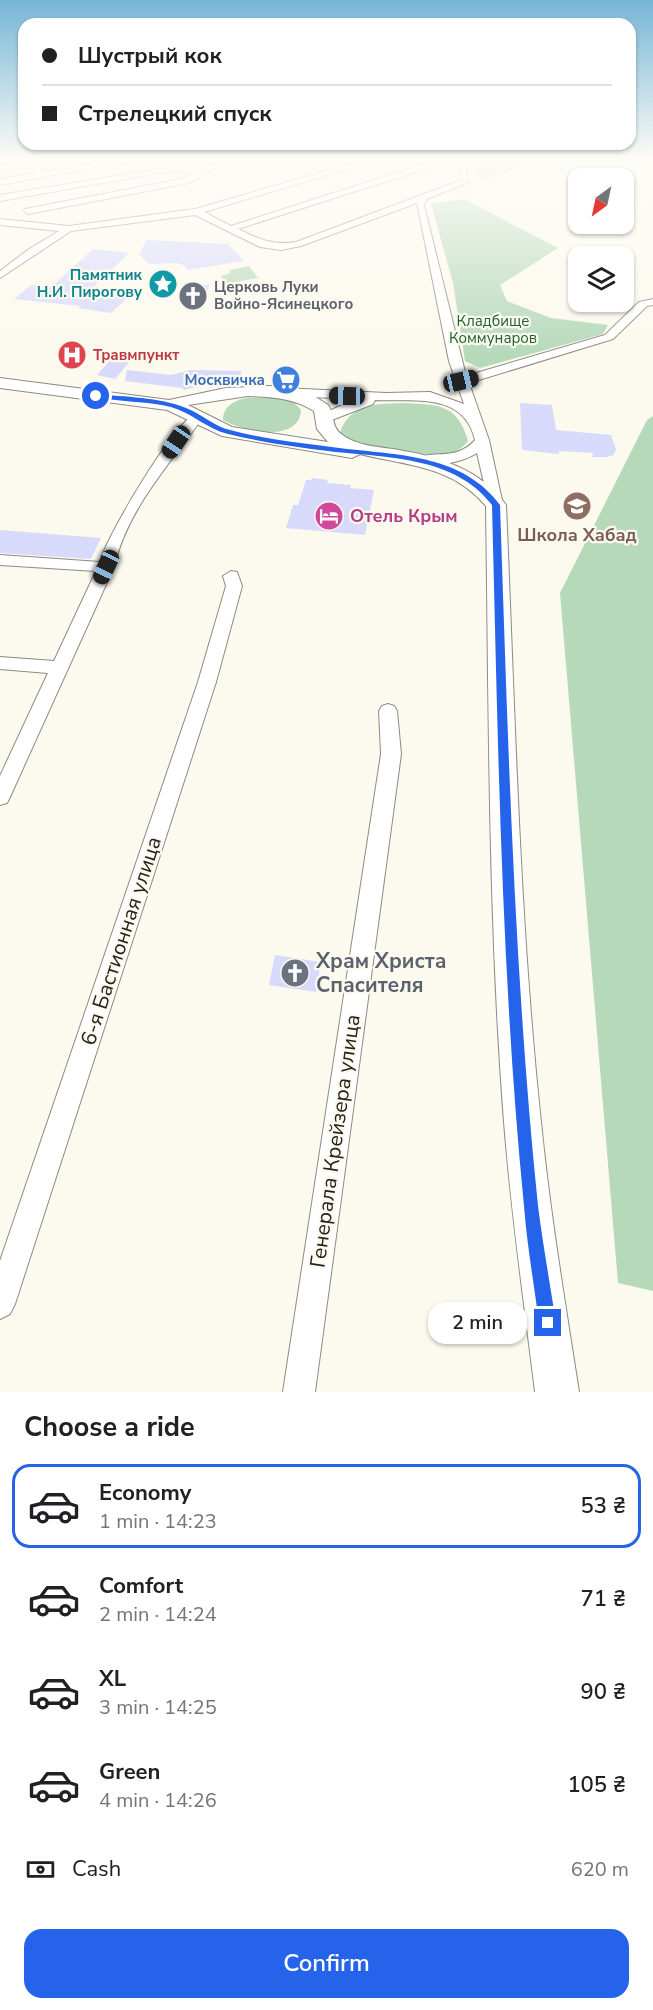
<!DOCTYPE html>
<html lang="en">
<head>
<meta charset="utf-8">
<style>
	:root { --surface:#fff; --page:#f6f6f6; --text:#202124; --muted:#757577; --line:#e0e0e0; --accent:#2563eb }
	body { margin:0; font-family:"Nunito Sans",sans-serif; background:var(--page); color:var(--text); height:100vh; display:flex; flex-direction:column; font-size:22px; white-space:nowrap }
	* { box-sizing:border-box; margin:0 }
	p { font-size:20px; color:var(--muted) }
	.icon { flex:none; width:33px; height:33px; fill:none; stroke:currentColor; stroke-width:2; stroke-linecap:round; stroke-linejoin:round }
	.map { position:relative; height:1392px; overflow:hidden }
	.panel { display:flex; flex-direction:column; background:var(--surface); flex:1 }
	.panel>* { flex:none }
	.hud { position:absolute; left:18px; top:18px; width:618px; height:132px; border-radius:18px; box-shadow:0 2px 4px #0004; display:grid; align-content:center; height:132px; padding:0 24px; background:var(--surface) }
	.needle { width:39px; rotate:213deg }
	.controls { position:absolute; left:568px; top:168px; display:grid; gap:12px }
	.controls a { display:grid; place-items:center; width:66px; height:66px; border-radius:12px; background:var(--surface); box-shadow:0 2px 4px #0004; font-size:30px }
	.end { position:absolute; width:27px; height:27px; margin:-14px; border:8px solid #2563eb; background:#fff; box-shadow:0 0 0 3px #fff }
	.from { border-radius:50% }
	.bubble { position:absolute; height:42px; border-radius:18px; background:var(--surface); box-shadow:0 2px 4px #0004; font-size:20px; font-weight:600; line-height:42px; text-align:center }
	.car { position:absolute; width:18px; height:36px; margin:-18px -9px; border-radius:8px; box-shadow:0 0 4px 2px #0007; background:linear-gradient(#222 24%,#8ab4d8 0 40%,#222 0 76%,#8ab4d8 0 86%,#222 0) }
	.hud b { display:flex; align-items:center; gap:21px; height:57px; font-size:22px }
	.hud b+b { border-top:2px solid var(--line) }
	.hud i { width:15px; height:15px; background:var(--text) }
	ul { padding:0; list-style:none }
	li { display:flex; align-items:center; gap:18px; height:84px; margin:0 12px 9px; padding:0 12px; border:3px solid transparent; border-radius:18px }
	li div { flex:1 }
	li b { display:block; font-size:22px }
	li em { font-style:normal; font-weight:600 }
	li.active { border-color:var(--accent) }
	li>.icon { width:54px; height:54px; stroke-width:1.5 }
	h2 { padding:0 24px; font-size:27px; line-height:72px }
	.pay { display:flex; align-items:center; gap:15px; height:66px; padding:0 24px; font-size:22px }
	.pay p { margin-inline-start:auto }
	.primary-button { display:flex; gap:12px; margin-top:auto; padding:12px 24px }
	.primary-button a { flex:1; height:69px; border-radius:18px; background:var(--accent); color:#fff; font-size:24px; font-weight:600; line-height:69px; text-align:center }
	.map>svg:first-child { display:block }
</style>
</head>
<body>
<div class="map">
<svg width="653" height="1392" viewBox="0 0 653 1392">
	<rect width="100%" height="100%" fill="#fcf9ee"/>
	<g fill="#b6d9ba">
		<path d="M488 161H538L480 181 474 166Z"/>
		<path d="M464 199 558 248 500 285 507 301 551 318 608 325 603 334 480 368 465 361 453 283 431 204Z"/>
		<path d="M249 266 258 278 225 284 221 276 230 273V270Z"/>
		<path d="M247 398C264 398 293 394 301 411 298 444 242 431 223 420 223 406 235 400 247 398Z"/>
		<path d="M401 403C437 405 457 402 468 441 463 447 456 453 449 454 434 458 370 448 355 443 350 440 345 436 340 433 349 404 376 404 401 403Z"/>
		<path d="M653 416V1291L618 1283 560 593 647 420Z"/>
	</g>
	<g fill="#d7dafb">
		<path d="M147 240 228 244 244 261 187 270 185 266 178 263 149 264 139 254Z"/>
		<path d="M93 249 129 253 87 293 127 298 111 313 78 308 80 306 14 299 31 285 50 288Z"/>
		<path d="M192 285H209L202 310Z"/>
		<path d="M112 358 130 361 115 379 97 375Z"/>
		<path d="M127 370 171 375 190 370 241 371V375L184 390 182 388 125 381Z"/>
		<path d="M520 403 552 405 556 430 611 435 616 449 614 455 607 457H592L593 453 559 451V454L522 450Z"/>
		<path d="M312 478 328 480 327 483 351 485 350 488 374 490 365 535 286 528 293 505H298L306 480H311Z"/>
		<path d="M0 530 101 538 91 559 0 553Z"/>
		<path d="M275 955 321 962 316 992 269 985Z"/>
	</g>
	<g fill="none" stroke-linecap="round" stroke-linejoin="round">
		<g stroke="#8d8b81" stroke-width="2">
			<g id="street">
				<path d="M25 161H33L43 172 102 161H144L107 165 0 185V179L36 173 28 166 0 170V166Z"/>
				<path d="M228 161H245L202 172 200 177 189 183 28 214 24 211 25 209 186 178 194 172 171 171 0 201V195L171 167 199 168Z"/>
				<path d="M360 161H374L204 212 231 226 424 164 462 161 428 168 238 229C259 239 273 246 296 242L456 182 462 179 459 166 465 161H474L466 169 469 182 427 199 424 205 466 376 605 335 639 302 653 299V305L647 306 613 339 469 383 489 440 503 505 501 508 496 509 489 505 477 453C465 461 429 471 417 460 429 448 455 463 475 440 464 391 412 402 375 400L373 404 324 423 319 422 318 419 319 416 342 405 361 399 283 396 277 392 283 388 386 393 430 392 464 404 449 361 417 203 301 246 281 250 260 247 195 215 71 231 0 278V271L29 249 59 231 0 225V219L69 226 195 209Z"/>
				<path d="M197 413 203 417C170 464 127 509 114 567L10 797 7 803 0 805V776L48 673 0 669V657L54 661 96 571 0 565V555L100 562C106 537 176 419 197 413Z"/>
				<path d="M231 571 237 572 242 586 216 682 15 1304 10 1314 0 1319V1261L198 682 226 586 223 576Z"/>
				<path d="M388 704 394 706 397 711 401 754 315 1392H283L381 754 379 711 382 706Z"/>
			</g>
		</g>
		<g stroke="#8d8b81" stroke-width="2">
			<path id="secondary" d="M0 378 169 400 226 388 270 386 290 389 314 396 328 405C335 415 331 426 341 434 355 445 376 447 393 449 436 456 480 468 506 505 515 711 519 917 541 1122 550 1213 565 1302 579 1392H535C524 1302 511 1212 504 1122 488 917 489 711 486 506 451 465 408 466 360 454L352 458 222 436 167 410 0 388ZM248 396C272 397 293 398 314 411L317 429 328 442 232 427 188 405Z"/>
		</g>
		<use href="#street" fill="#fff" fill-rule="evenodd"/>
		<use href="#secondary" fill="#fff" fill-rule="evenodd"/>
	</g>
	<linearGradient id="sky" x2="0" y2="1"><stop stop-color="#76b6d6"/><stop offset="0.45" stop-color="#fefcf7"/><stop offset="1" stop-color="#fefcf7" stop-opacity="0"/></linearGradient>
	<rect width="653" height="356" fill="url(#sky)"/>
	<path fill="#2563eb" d="M96 394C125 397 159 397 186 408 202 414 213 426 230 430 268 440 309 444 347 449 402 455 464 456 500 505 508 739 514 973 538 1206 543 1245 550 1284 556 1323L553 1329 548 1331 542 1329 539 1323C534 1284 527 1245 524 1206 501 973 498 739 492 505 454 455 384 458 328 451 295 447 261 442 228 434 207 429 192 413 171 407 146 401 119 402 94 397Z"/>
	<defs>
		<g id="sight-disc" transform="scale(1.5)"><circle r="9.5" fill="#0f9aa8" stroke="#fcf9ee"/><path d="M0-6L1.8-2.2L6-1.7L2.9 1.2L3.7 5.4L0 3.3L-3.7 5.4L-2.9 1.2L-6-1.7L-1.8-2.2Z" fill="#fff"/></g>
		<g id="church-disc" transform="scale(1.5)"><circle r="9.5" fill="#6b7280" stroke="#fcf9ee"/><path d="M-1.2-6h2.4v3.5h3.3v2.4h-3.3V6h-2.4V-.1h-3.3v-2.4h3.3Z" fill="#fff"/></g>
		<g id="hospital-disc" transform="scale(1.5)"><circle r="9.5" fill="#e0444e" stroke="#fcf9ee"/><path d="M-5-5h3v3.5h4V-5h3V5h-3V1.5h-4V5h-3Z" fill="#fff"/></g>
		<g id="supermarket-disc" transform="scale(1.5)"><circle r="9.5" fill="#3f7fe0" stroke="#fcf9ee"/><path d="M-6-5.5h2.5l.6 2H6L4.5 2H-2.5L-4.4-4H-6ZM-1.5 3.2a1.3 1.3 0 1 0 .1 0ZM3 3.2a1.3 1.3 0 1 0 .1 0Z" fill="#fff"/></g>
		<g id="school-disc" transform="scale(1.5)"><circle r="9.5" fill="#8d6e63" stroke="#fcf9ee"/><path d="M0-5L7-2L0 1L-7-2ZM-4 1L0 2.5L4 1V4Q0 6-4 4Z" fill="#fff"/></g>
		<g id="hotel-disc" transform="scale(1.5)"><circle r="9.5" fill="#d1479c" stroke="#fcf9ee"/><path d="M-6-4.5h1.5V1H6V5H4.5V3h-9V5H-6ZM-4 0a1.8 1.8 0 1 1 3.6 0ZM.5 0V-2.5h3Q6-2.5 6 0Z" fill="#fff"/></g>
	</defs>
	<g fill-rule="evenodd">
		<use href="#sight-disc" x="163" y="284"/>
		<use href="#church-disc" x="193" y="296"/>
		<use href="#hospital-disc" x="72" y="355"/>
		<use href="#supermarket-disc" x="286" y="380"/>
		<use href="#school-disc" x="577" y="506"/>
		<use href="#hotel-disc" x="329" y="516"/>
		<use href="#church-disc" x="295" y="973"/>
	</g>
	<g text-anchor="middle" stroke-width="4.5" stroke-linejoin="round" paint-order="stroke">
		<g font-size="15" font-weight="bold" fill="#0d838f" stroke="#fcf9ee" text-anchor="end">
			<text x="142" y="280">Памятник<tspan x="142" dy="17">Н.И. Пирогову</tspan></text>
		</g>
		<g font-size="15" font-weight="bold" fill="#5b616d" stroke="#fcf9ee" text-anchor="start">
			<text x="214" y="292">Церковь Луки<tspan x="214" dy="17">Войно-Ясинецкого</tspan></text>
		</g>
		<g font-size="15" fill="#1f622f" stroke="#fcf9ee">
			<text x="493" y="326">Кладбище<tspan x="493" dy="17">Коммунаров</tspan></text>
		</g>
		<g font-size="15" font-weight="bold" fill="#be3a42" stroke="#fcf9ee" text-anchor="start">
			<text x="93" y="360">Травмпункт</text>
		</g>
		<g font-size="15" font-weight="bold" fill="#366cbe" stroke="#fcf9ee" text-anchor="end">
			<text x="265" y="385">Москвичка</text>
		</g>
		<g font-size="18" font-weight="bold" fill="#b23c85" stroke="#fcf9ee" text-anchor="start">
			<text x="350" y="522">Отель Крым</text>
		</g>
		<g font-size="18" font-weight="bold" fill="#785e54" stroke="#fcf9ee">
			<text x="577" y="541">Школа Хабад</text>
		</g>
		<g font-size="21" fill="#23221d" stroke="#fcf9ee">
			<text transform="translate(121 941) rotate(-72)" y="7">6-я Бастионная улица</text>
			<text transform="translate(335 1141) rotate(-82)" y="7">Генерала Крейзера улица</text>
		</g>
		<g font-size="21" font-weight="bold" fill="#5b616d" stroke="#fcf9ee" text-anchor="start">
			<text x="316" y="968">Храм Христа<tspan x="316" dy="24">Спасителя</tspan></text>
		</g>
	</g>
</svg>
<div class="controls">
<a><svg class="needle" viewBox="-14 -14 28 28"><path d="M0-13l5 13h-10z" fill="#e53935"/><path d="M0 13l5-13h-10z" fill="#757577"/></svg></a>
<a><svg class="icon" aria-label="layers" viewBox="0 0 24 24"><path d="M12 4l9 5-9 5-9-5zM3 14l9 5 9-5"/></svg></a>
</div>
<i class="end from" style="left:96px;top:396px"></i>
<i class="end" style="left:548px;top:1323px"></i>
<div class="bubble" style="left:428px;top:1302px;width:99px">2 min</div>
<i class="car" style="left:461px;top:381px;rotate:77deg"></i>
<i class="car" style="left:347px;top:396px;rotate:271deg"></i>
<i class="car" style="left:176px;top:442px;rotate:214deg"></i>
<i class="car" style="left:106px;top:567px;rotate:205deg"></i>
<div class="hud">
<b><i class="from"></i>Шустрый кок</b>
<b><i></i>Стрелецкий спуск</b>
</div>
</div>
<section class="panel">
<h2>Choose a ride</h2>
<ul>
<li class="active"><svg class="icon" aria-label="car" viewBox="0 0 24 24"><path d="M5 17H2v-5l4-1 3-4h7l3 4 3 1v5h-3M9 17h6M6 11h13"/><circle cx="7" cy="17" r="2"/><circle cx="17" cy="17" r="2"/></svg><div><b>Economy</b><p>1 min · 14:23</p></div><em>53 ₴</em></li>
<li><svg class="icon" aria-label="car" viewBox="0 0 24 24"><path d="M5 17H2v-5l4-1 3-4h7l3 4 3 1v5h-3M9 17h6M6 11h13"/><circle cx="7" cy="17" r="2"/><circle cx="17" cy="17" r="2"/></svg><div><b>Comfort</b><p>2 min · 14:24</p></div><em>71 ₴</em></li>
<li><svg class="icon" aria-label="car" viewBox="0 0 24 24"><path d="M5 17H2v-5l4-1 3-4h7l3 4 3 1v5h-3M9 17h6M6 11h13"/><circle cx="7" cy="17" r="2"/><circle cx="17" cy="17" r="2"/></svg><div><b>XL</b><p>3 min · 14:25</p></div><em>90 ₴</em></li>
<li><svg class="icon" aria-label="car" viewBox="0 0 24 24"><path d="M5 17H2v-5l4-1 3-4h7l3 4 3 1v5h-3M9 17h6M6 11h13"/><circle cx="7" cy="17" r="2"/><circle cx="17" cy="17" r="2"/></svg><div><b>Green</b><p>4 min · 14:26</p></div><em>105 ₴</em></li>
</ul>
<div class="pay"><svg class="icon" aria-label="cash" viewBox="0 0 24 24"><path d="M3 7h18v10H3z"/><circle cx="12" cy="12" r="2"/></svg>Cash<p>620 m</p></div>
<div class="primary-button"><a>Confirm</a></div>
</section>
</body>
</html>
